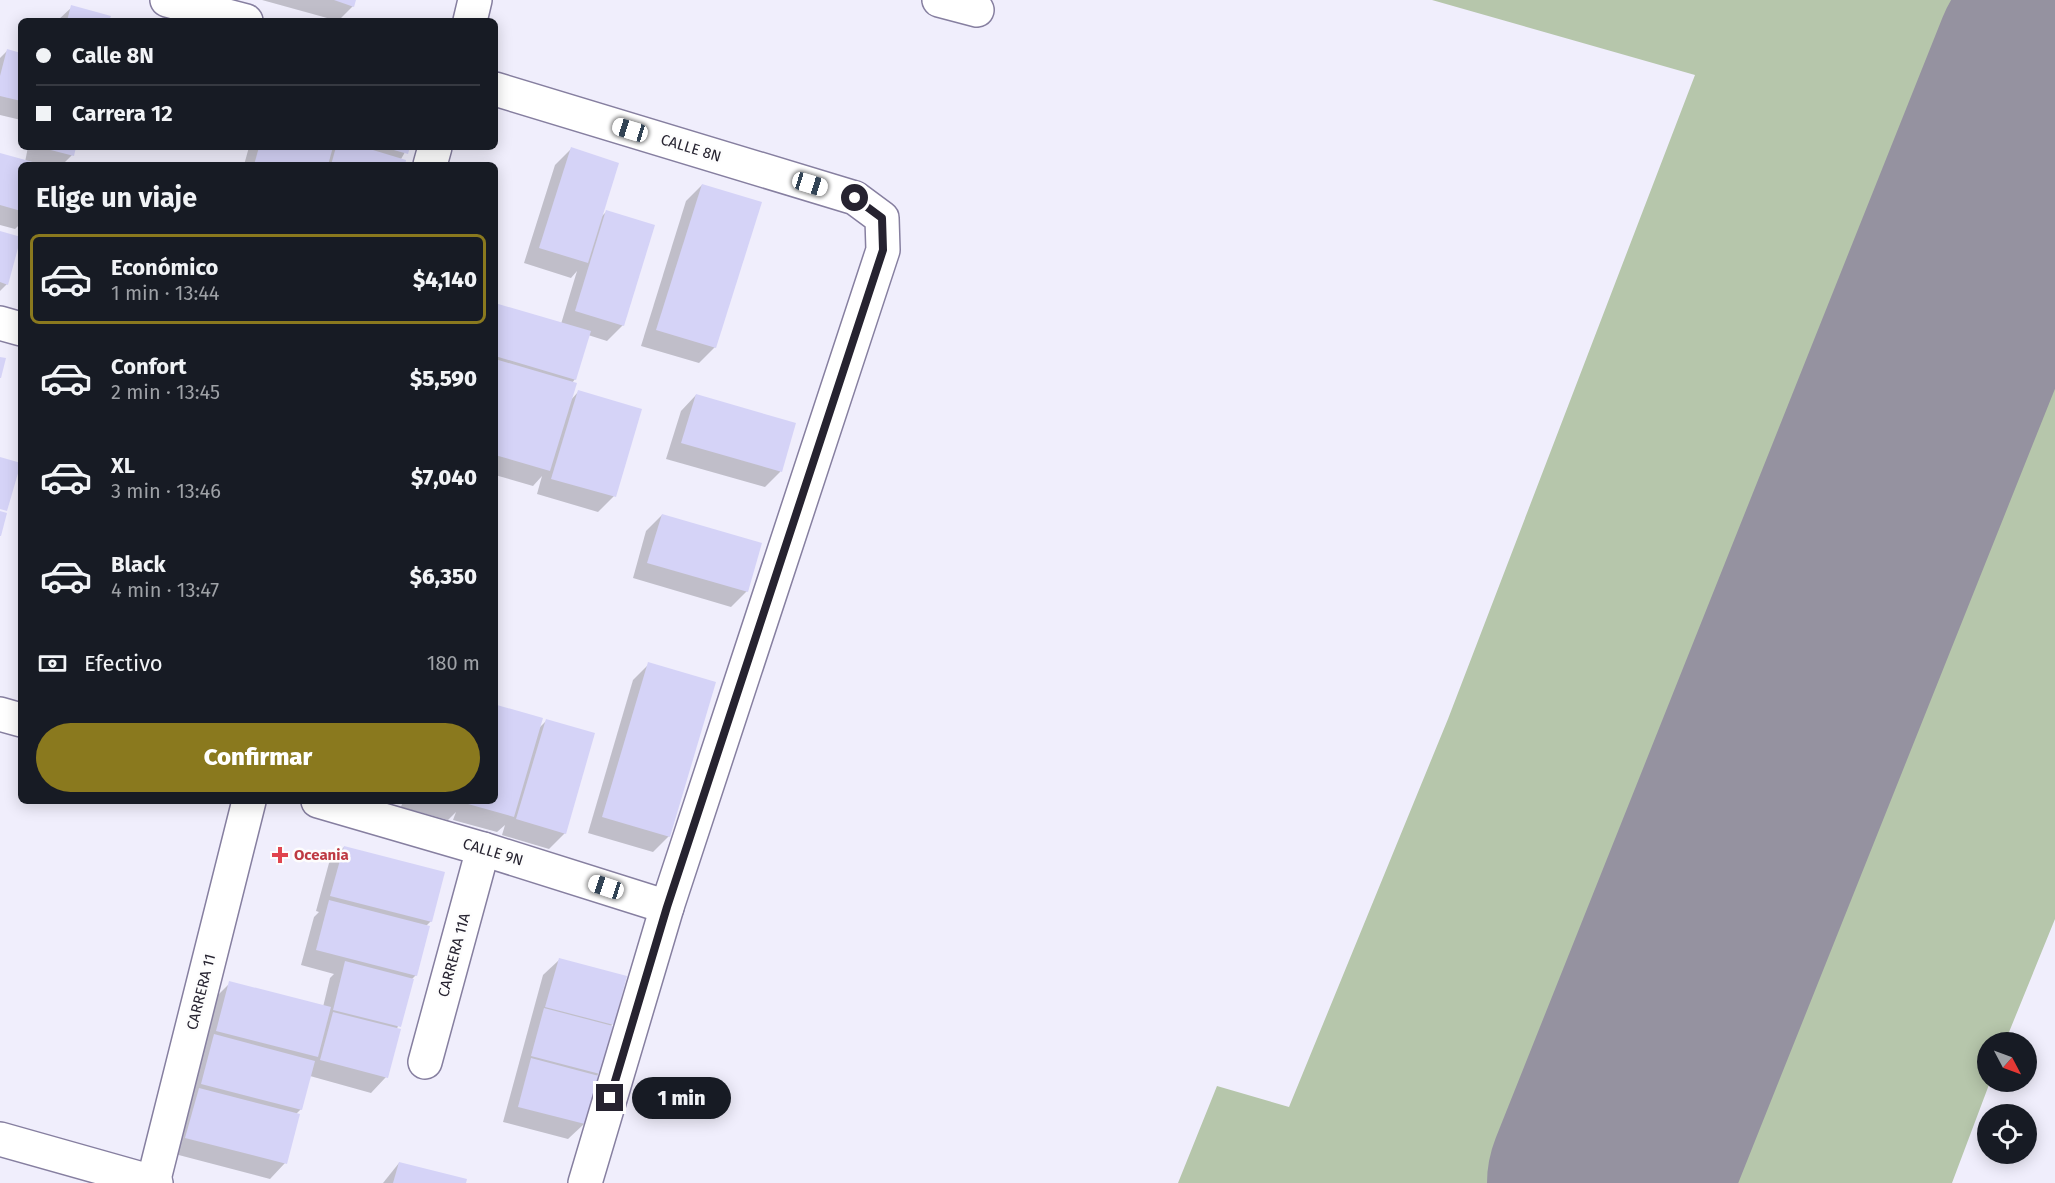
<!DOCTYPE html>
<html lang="es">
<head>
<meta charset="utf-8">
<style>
	:root { --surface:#171b24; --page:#242831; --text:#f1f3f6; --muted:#9ea1a6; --line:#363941; --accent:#8a791e }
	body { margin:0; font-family:"Fira Sans",sans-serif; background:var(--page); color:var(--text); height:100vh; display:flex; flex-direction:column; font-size:22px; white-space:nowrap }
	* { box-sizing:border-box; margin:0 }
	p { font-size:20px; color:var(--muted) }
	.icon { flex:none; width:33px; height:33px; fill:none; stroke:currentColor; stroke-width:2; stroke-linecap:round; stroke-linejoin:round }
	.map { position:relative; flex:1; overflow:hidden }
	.details { position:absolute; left:18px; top:162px; width:480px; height:642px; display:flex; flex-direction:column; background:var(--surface); border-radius:9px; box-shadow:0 3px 15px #0003 }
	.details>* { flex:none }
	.top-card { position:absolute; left:18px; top:18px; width:480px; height:132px; border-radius:9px; box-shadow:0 3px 15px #0003; display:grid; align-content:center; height:132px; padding:0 18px; background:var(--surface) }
	.needle { width:39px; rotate:131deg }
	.buttons { position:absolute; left:1977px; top:1032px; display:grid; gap:12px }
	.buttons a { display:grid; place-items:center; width:60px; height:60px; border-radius:50%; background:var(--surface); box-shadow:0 3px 15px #0003; font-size:30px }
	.end { position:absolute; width:27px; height:27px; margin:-14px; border:8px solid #262330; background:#fff; box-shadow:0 0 0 3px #fff }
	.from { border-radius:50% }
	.bubble { position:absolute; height:42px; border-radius:21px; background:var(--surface); box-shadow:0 3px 15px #0003; font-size:20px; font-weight:800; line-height:42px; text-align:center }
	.car { position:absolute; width:18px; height:36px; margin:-18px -9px; border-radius:8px; box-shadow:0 0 4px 2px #0007; background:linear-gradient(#fff 24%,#345 0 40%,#fff 0 76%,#345 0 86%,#fff 0) }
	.top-card b { display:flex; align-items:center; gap:21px; height:57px; font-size:22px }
	.top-card b+b { border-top:2px solid var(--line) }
	.top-card i { width:15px; height:15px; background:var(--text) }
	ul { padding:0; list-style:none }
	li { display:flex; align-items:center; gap:18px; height:90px; margin:0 12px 9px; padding:0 6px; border:3px solid transparent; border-radius:9px }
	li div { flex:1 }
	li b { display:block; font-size:22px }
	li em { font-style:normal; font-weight:800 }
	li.current { border-color:var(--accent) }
	li>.icon { width:54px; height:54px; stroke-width:1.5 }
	h2 { padding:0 18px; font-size:27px; line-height:72px }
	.pay { display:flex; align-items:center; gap:15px; height:66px; padding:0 18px; font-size:22px }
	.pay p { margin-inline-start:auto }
	.button { display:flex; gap:12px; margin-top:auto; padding:12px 18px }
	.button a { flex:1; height:69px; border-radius:36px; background:var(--accent); color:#fff; font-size:24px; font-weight:800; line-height:69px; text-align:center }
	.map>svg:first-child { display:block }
</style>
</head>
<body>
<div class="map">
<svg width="2055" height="1183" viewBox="0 0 2055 1183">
	<rect width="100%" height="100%" fill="#f0eefc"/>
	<g fill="#b6c6ab">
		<path d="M1432 0H1952L1487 1183H1178L1217 1086 1289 1107 1448 719 1695 75Z"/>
		<path d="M2055 291V919L2005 1042H1988V1082H1990L1952 1183H1701Z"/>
	</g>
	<g fill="#0003">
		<path d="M262 0H355L353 6 338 21Z"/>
		<path d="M72 7 108 21H57Z"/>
		<path d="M7 51 21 54V120L0 115V58Z"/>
		<path d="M28 147H74L72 155 62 165H21V223L15 229 0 225V155L25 162Z"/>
		<path d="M249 147H408L401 159 403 165H244Z"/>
		<path d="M571 149 600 218 606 212 623 325 607 341 588 335 575 379 572 383 570 401 578 392 614 496 598 512 537 494 542 476 533 486 495 475V304L561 324 577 271 571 278 524 263 555 165Z"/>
		<path d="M702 185 715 347 699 363 641 346 686 201Z"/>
		<path d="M0 232 7 284 0 291Z"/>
		<path d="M696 395 794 424 780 472 765 487 666 459 681 411Z"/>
		<path d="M662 515 747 591 731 607 633 578 646 531Z"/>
		<path d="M649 664 669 836 653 852 588 833 633 680Z"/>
		<path d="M497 707 538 729 547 720 565 833 549 849 502 835 505 825 497 832 453 820 456 812 448 820 401 807 403 801H495V709Z"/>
		<path d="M344 847 431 921 425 927 416 975 412 979 397 1029 386 1077 371 1093 310 1076 301 1109 295 1115 285 1163 270 1179 171 1153 214 999 230 983 323 1007 330 978 334 974 301 965 314 917 319 912 316 911 329 863Z"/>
		<path d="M559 960 612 1024 584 1124 568 1139 503 1122 543 975Z"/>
		<path d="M399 1163 465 1183H383Z"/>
	</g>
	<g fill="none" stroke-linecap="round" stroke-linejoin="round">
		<path stroke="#9592a0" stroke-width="242" d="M1608 1183 2055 62"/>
	</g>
	<g fill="#d5d3f7">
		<path d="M334 0H356L354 7Z"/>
		<path d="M71 5 111 16 109 21H67Z"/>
		<path d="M7 49 21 53V101L0 96V76Z"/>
		<path d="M39 147H76L74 156Z"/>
		<path d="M259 147H333L328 165H254Z"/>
		<path d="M336 147H363L406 160 405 165H331Z"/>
		<path d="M383 147H410L408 154Z"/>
		<path d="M571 147 619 163 588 263 539 248Z"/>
		<path d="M0 153 40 164 21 165V211L0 205Z"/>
		<path d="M702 184 762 202 716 348 656 330Z"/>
		<path d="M606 210 655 225 624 326 575 311Z"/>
		<path d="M0 231 21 237 8 285 0 282Z"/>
		<path d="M495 303 591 331 576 380 495 356Z"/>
		<path d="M0 357 6 358 1 378H0Z"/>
		<path d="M495 359 577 383 550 471 495 455Z"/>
		<path d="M578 390 642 409 616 497 551 479Z"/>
		<path d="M696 394 796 423 782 472 681 443Z"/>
		<path d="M0 457 21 463 7 511 0 509Z"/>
		<path d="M0 511 7 513 1 536H0Z"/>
		<path d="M662 514 762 543 748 592 647 563Z"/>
		<path d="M648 662 716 682 670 837 602 817Z"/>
		<path d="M497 705 543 718 514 817 468 804 469 801H495Z"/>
		<path d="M546 719 595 733 566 834 516 819Z"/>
		<path d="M344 846 445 872 432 922 330 896Z"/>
		<path d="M329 900 430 926 417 976 316 950Z"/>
		<path d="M559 958 627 976 614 1025 545 1007Z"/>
		<path d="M345 961 414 979 401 1027 333 1010Z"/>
		<path d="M229 981 331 1007 318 1057 216 1031Z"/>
		<path d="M544 1008 613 1026 600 1074 531 1056Z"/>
		<path d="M333 1012 401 1029 388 1078 320 1060Z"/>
		<path d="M214 1034 315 1061 302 1110 201 1084Z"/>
		<path d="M531 1058 599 1076 585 1124 518 1107Z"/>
		<path d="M199 1088 300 1114 287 1164 185 1138Z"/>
		<path d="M399 1162 467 1179 466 1183H393Z"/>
	</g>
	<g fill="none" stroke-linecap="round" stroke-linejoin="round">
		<g stroke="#867fa0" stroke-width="36">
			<g id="minor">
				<path d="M167 0 246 21"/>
				<path d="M939 0 977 10"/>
				<path d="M470 21 475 0"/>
				<path d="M495 89 855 198 882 218 883 250 667 907 585 1183"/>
				<path d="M430 165 435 147"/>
				<path d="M0 323 21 329"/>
				<path d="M0 714 21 720"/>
				<path d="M318 801 483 849 667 907"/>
				<path d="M425 1062 483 849"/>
				<path d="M0 1139 156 1183"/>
				<path d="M153 1183 249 801"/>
			</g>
		</g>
		<use href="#minor" stroke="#fff" stroke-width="33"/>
	</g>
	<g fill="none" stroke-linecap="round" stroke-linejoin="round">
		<path stroke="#262330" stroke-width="8" d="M610 1098 667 907 883 250 882 218 855 198"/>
	</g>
	<path fill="#e0444e" stroke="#fdfdfd" stroke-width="2" d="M277 846h6v6h6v6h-6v6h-6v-6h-6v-6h6z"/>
	<g text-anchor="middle" stroke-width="5" stroke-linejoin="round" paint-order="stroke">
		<g font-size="15" fill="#262330" stroke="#fdfdfd">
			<text transform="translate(691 148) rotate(17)" y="5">CALLE 8N</text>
			<text transform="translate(493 852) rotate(17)" y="5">CALLE 9N</text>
			<text transform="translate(454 955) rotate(-75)" y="5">CARRERA 11A</text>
			<text transform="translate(201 992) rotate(-76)" y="5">CARRERA 11</text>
		</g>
		<g font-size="15" font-weight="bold" fill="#be3a42" stroke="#fdfdfd" text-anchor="start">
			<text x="294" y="860">Oceania</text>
		</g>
	</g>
</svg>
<div class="buttons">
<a><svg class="needle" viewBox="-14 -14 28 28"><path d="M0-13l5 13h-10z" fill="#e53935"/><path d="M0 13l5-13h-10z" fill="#9ea1a6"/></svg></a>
<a><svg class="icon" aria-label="locate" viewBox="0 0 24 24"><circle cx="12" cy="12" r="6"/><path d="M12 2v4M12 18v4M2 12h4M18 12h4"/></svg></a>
</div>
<i class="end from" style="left:855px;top:198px"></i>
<i class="end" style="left:610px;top:1098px"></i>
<div class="bubble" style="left:632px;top:1077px;width:99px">1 min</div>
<i class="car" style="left:630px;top:130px;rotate:287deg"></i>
<i class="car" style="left:810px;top:184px;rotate:107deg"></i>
<i class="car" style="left:606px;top:887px;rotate:288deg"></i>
<div class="top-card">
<b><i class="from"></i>Calle 8N</b>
<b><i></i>Carrera 12</b>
</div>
<section class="details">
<h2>Elige un viaje</h2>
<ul>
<li class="current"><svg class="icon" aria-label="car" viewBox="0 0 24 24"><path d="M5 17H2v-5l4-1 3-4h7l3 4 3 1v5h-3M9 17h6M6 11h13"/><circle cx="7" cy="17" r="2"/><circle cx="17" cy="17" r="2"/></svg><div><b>Económico</b><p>1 min · 13:44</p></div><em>$4,140</em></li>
<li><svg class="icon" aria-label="car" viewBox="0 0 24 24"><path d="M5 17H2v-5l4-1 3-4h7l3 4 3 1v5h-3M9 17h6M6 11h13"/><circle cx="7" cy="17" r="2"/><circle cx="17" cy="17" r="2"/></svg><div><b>Confort</b><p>2 min · 13:45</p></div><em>$5,590</em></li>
<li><svg class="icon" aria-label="car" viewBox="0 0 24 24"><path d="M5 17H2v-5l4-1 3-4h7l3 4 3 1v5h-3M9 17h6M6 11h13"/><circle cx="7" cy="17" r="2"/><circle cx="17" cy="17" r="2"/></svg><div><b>XL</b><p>3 min · 13:46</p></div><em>$7,040</em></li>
<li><svg class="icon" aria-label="car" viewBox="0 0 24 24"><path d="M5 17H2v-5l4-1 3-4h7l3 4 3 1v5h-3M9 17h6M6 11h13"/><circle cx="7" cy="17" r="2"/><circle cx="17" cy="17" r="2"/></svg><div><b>Black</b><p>4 min · 13:47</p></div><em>$6,350</em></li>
</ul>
<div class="pay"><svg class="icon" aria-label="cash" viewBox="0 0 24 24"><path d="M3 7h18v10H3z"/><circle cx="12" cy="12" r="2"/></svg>Efectivo<p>180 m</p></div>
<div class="button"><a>Confirmar</a></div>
</section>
</div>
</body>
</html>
